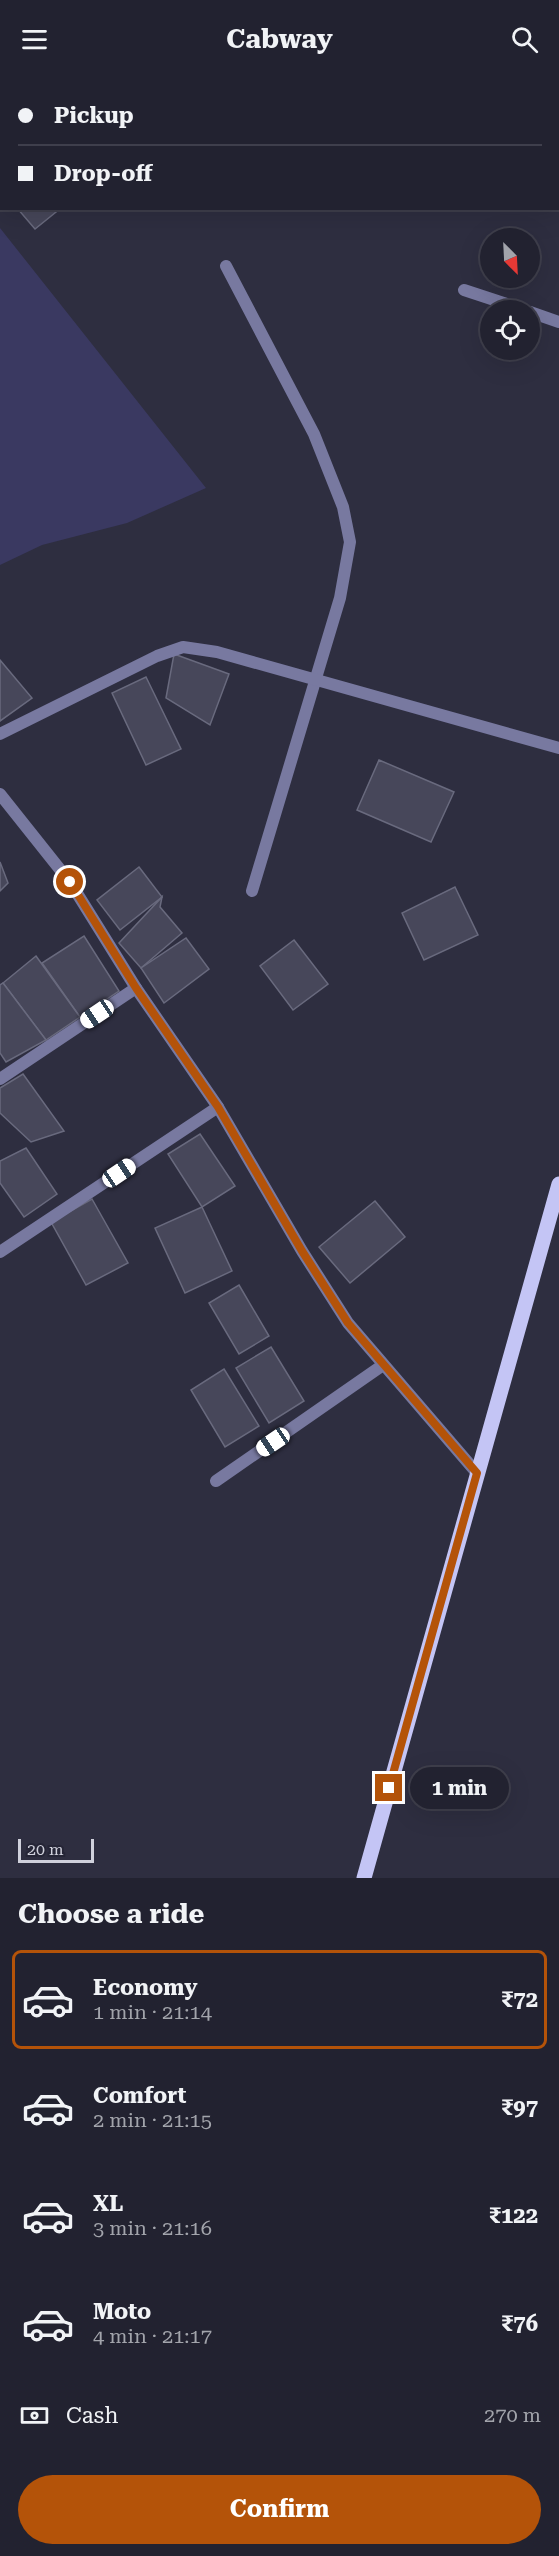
<!DOCTYPE html>
<html lang="en">
<head>
<meta charset="utf-8">
<style>
	:root { --surface:#222230; --page:#2e2f3c; --text:#f1f3f6; --muted:#a2a4ab; --line:#3f3f4c; --accent:#b45309 }
	body { margin:0; font-family:"Roboto Serif",serif; background:var(--page); color:var(--text); height:100vh; display:flex; flex-direction:column; font-size:22px; white-space:nowrap }
	* { box-sizing:border-box; margin:0 }
	p { font-size:20px; color:var(--muted) }
	.icon { flex:none; width:33px; height:33px; fill:none; stroke:currentColor; stroke-width:2; stroke-linecap:round; stroke-linejoin:round }
	.map { position:relative; height:1800px; overflow:hidden }
	.details { display:flex; flex-direction:column; background:var(--surface); flex:1 }
	.details>* { flex:none }
	.top-card { position:absolute; left:0px; top:0px; width:560px; height:132px; box-shadow:0 6px 24px #0002,0 0 0 2px var(--line); display:grid; align-content:center; height:132px; padding:0 18px; background:var(--surface) }
	.needle { width:39px; rotate:156deg }
	.fabs { position:absolute; left:480px; top:150px; display:grid; gap:12px }
	.fabs a { display:grid; place-items:center; width:60px; height:60px; border-radius:50%; background:var(--surface); box-shadow:0 6px 24px #0002,0 0 0 2px var(--line); font-size:30px }
	.scale { position:absolute; left:18px; bottom:15px; width:76px; box-sizing:border-box; padding-left:6px; border:3px solid #d0d1dc; border-top:0; font-size:16px; line-height:21px; white-space:nowrap; color:#d0d1dc; -webkit-text-stroke:4px #252536; paint-order:stroke }
	.end { position:absolute; width:27px; height:27px; margin:-14px; border:8px solid #b45309; background:#fff; box-shadow:0 0 0 3px #fff }
	.from { border-radius:50% }
	.bubble { position:absolute; height:42px; border-radius:21px; background:var(--surface); box-shadow:0 6px 24px #0002,0 0 0 2px var(--line); font-size:20px; font-weight:700; line-height:42px; text-align:center }
	.car { position:absolute; width:18px; height:36px; margin:-18px -9px; border-radius:8px; box-shadow:0 0 4px 2px #0007; background:linear-gradient(#fff 24%,#345 0 40%,#fff 0 76%,#345 0 86%,#fff 0) }
	.top-card b { display:flex; align-items:center; gap:21px; height:57px; font-size:22px }
	.top-card b+b { border-top:2px solid var(--line) }
	.top-card i { width:15px; height:15px; background:var(--text) }
	ul { padding:0; list-style:none }
	li { display:flex; align-items:center; gap:18px; height:99px; margin:0 12px 9px; padding:0 6px; border:3px solid transparent; border-radius:9px }
	li div { flex:1 }
	li b { display:block; font-size:22px }
	li em { font-style:normal; font-weight:700 }
	li.selected { border-color:var(--accent) }
	li>.icon { width:54px; height:54px; stroke-width:1.5 }
	h2 { padding:0 18px; font-size:27px; line-height:72px }
	.pay { display:flex; align-items:center; gap:15px; height:66px; padding:0 18px; font-size:22px }
	.pay p { margin-inline-start:auto }
	.cta { display:flex; gap:12px; margin-top:auto; padding:12px 18px }
	.cta a { flex:1; height:69px; border-radius:36px; background:var(--accent); color:#fff; font-size:24px; font-weight:700; line-height:69px; text-align:center }
	header { display:flex; justify-content:space-between; align-items:center; height:78px; padding:0 18px; background:var(--surface); font-size:27px; font-weight:700 }
	.map>svg:first-child { display:block }
</style>
</head>
<body>
<header><svg class="icon" aria-label="menu" viewBox="0 0 24 24"><path d="M4 6h16M4 12h16M4 18h16"/></svg>Cabway<svg class="icon" aria-label="search" viewBox="0 0 24 24"><circle cx="10" cy="10" r="6"/><path d="M15 15l6 6"/></svg></header>
<div class="map">
<svg width="559" height="1800" viewBox="0 0 559 1800">
	<rect width="100%" height="100%" fill="#2e2e40"/>
	<path fill="#3a3961" d="M0 150 206 410 127 445 42 467 0 487Z"/>
	<g fill="#47475a" stroke="#696a7e" stroke-width="1.5">
		<path d="M2 82V114L0 112Z"/>
		<path d="M17 130H61L35 151Z"/>
		<path d="M174 576 229 596 210 647 166 620Z"/>
		<path d="M0 582 32 620 0 643Z"/>
		<path d="M146 599 181 671 146 687 112 615Z"/>
		<path d="M379 682 454 714 431 764 357 732Z"/>
		<path d="M0 784 8 805 0 813Z"/>
		<path d="M139 789 162 819 120 852 97 822Z"/>
		<path d="M455 809 478 857 424 882 402 835Z"/>
		<path d="M162 819 160 829 182 855 141 890 119 865Z"/>
		<path d="M84 858 119 913 80 939 42 885Z"/>
		<path d="M186 860 209 891 164 925 141 890Z"/>
		<path d="M294 862 328 906 293 932 260 888Z"/>
		<path d="M36 878 80 939 46 962 3 905Z"/>
		<path d="M3 905 46 962 6 984 0 975V907Z"/>
		<path d="M23 996 64 1053 31 1064 0 1035V1010Z"/>
		<path d="M200 1056 235 1108 202 1129 168 1076Z"/>
		<path d="M26 1070 57 1116 24 1139 0 1105V1083Z"/>
		<path d="M92 1121 128 1185 86 1207 51 1144Z"/>
		<path d="M375 1123 405 1159 350 1205 319 1169Z"/>
		<path d="M202 1129 232 1193 185 1215 155 1150Z"/>
		<path d="M239 1207 269 1258 239 1276 209 1225Z"/>
		<path d="M271 1269 304 1323 269 1345 236 1290Z"/>
		<path d="M224 1291 259 1348 225 1369 191 1312Z"/>
	</g>
	<g fill="none" stroke-linecap="round" stroke-linejoin="round">
		<g stroke="#7879a0" stroke-width="12">
			<path d="M558 87H559"/>
			<path d="M226 188 314 356 343 429 350 464 340 520 252 813"/>
			<path d="M464 212 525 232"/>
			<path d="M530 234 559 244"/>
			<path d="M0 656 157 578 183 569 217 574 559 670"/>
			<path d="M0 716 70 804 136 910 218 1029 302 1173 348 1245 477 1395"/>
			<path d="M0 1001 136 910"/>
			<path d="M0 1174 218 1029"/>
			<path d="M216 1403 383 1287"/>
		</g>
		<path stroke="#c4c5f5" stroke-width="15" d="M364 1800 559 1106"/>
	</g>
	<g fill="none" stroke-linecap="round" stroke-linejoin="round">
		<path stroke="#b45309" stroke-width="8" d="M70 804 136 910 218 1029 302 1173 348 1245 477 1395 389 1710"/>
	</g>
</svg>
<div class="fabs">
<a><svg class="needle" viewBox="-14 -14 28 28"><path d="M0-13l5 13h-10z" fill="#e53935"/><path d="M0 13l5-13h-10z" fill="#a2a4ab"/></svg></a>
<a><svg class="icon" aria-label="locate" viewBox="0 0 24 24"><circle cx="12" cy="12" r="6"/><path d="M12 2v4M12 18v4M2 12h4M18 12h4"/></svg></a>
</div>
<div class="scale">20 m</div>
<i class="end from" style="left:70px;top:804px"></i>
<i class="end" style="left:389px;top:1710px"></i>
<div class="bubble" style="left:410px;top:1689px;width:99px">1 min</div>
<i class="car" style="left:97px;top:936px;rotate:236deg"></i>
<i class="car" style="left:119px;top:1095px;rotate:56deg"></i>
<i class="car" style="left:273px;top:1364px;rotate:236deg"></i>
<div class="top-card">
<b><i class="from"></i>Pickup</b>
<b><i></i>Drop-off</b>
</div>
</div>
<section class="details">
<h2>Choose a ride</h2>
<ul>
<li class="selected"><svg class="icon" aria-label="car" viewBox="0 0 24 24"><path d="M5 17H2v-5l4-1 3-4h7l3 4 3 1v5h-3M9 17h6M6 11h13"/><circle cx="7" cy="17" r="2"/><circle cx="17" cy="17" r="2"/></svg><div><b>Economy</b><p>1 min · 21:14</p></div><em>₹72</em></li>
<li><svg class="icon" aria-label="car" viewBox="0 0 24 24"><path d="M5 17H2v-5l4-1 3-4h7l3 4 3 1v5h-3M9 17h6M6 11h13"/><circle cx="7" cy="17" r="2"/><circle cx="17" cy="17" r="2"/></svg><div><b>Comfort</b><p>2 min · 21:15</p></div><em>₹97</em></li>
<li><svg class="icon" aria-label="car" viewBox="0 0 24 24"><path d="M5 17H2v-5l4-1 3-4h7l3 4 3 1v5h-3M9 17h6M6 11h13"/><circle cx="7" cy="17" r="2"/><circle cx="17" cy="17" r="2"/></svg><div><b>XL</b><p>3 min · 21:16</p></div><em>₹122</em></li>
<li><svg class="icon" aria-label="car" viewBox="0 0 24 24"><path d="M5 17H2v-5l4-1 3-4h7l3 4 3 1v5h-3M9 17h6M6 11h13"/><circle cx="7" cy="17" r="2"/><circle cx="17" cy="17" r="2"/></svg><div><b>Moto</b><p>4 min · 21:17</p></div><em>₹76</em></li>
</ul>
<div class="pay"><svg class="icon" aria-label="cash" viewBox="0 0 24 24"><path d="M3 7h18v10H3z"/><circle cx="12" cy="12" r="2"/></svg>Cash<p>270 m</p></div>
<div class="cta"><a>Confirm</a></div>
</section>
</body>
</html>
